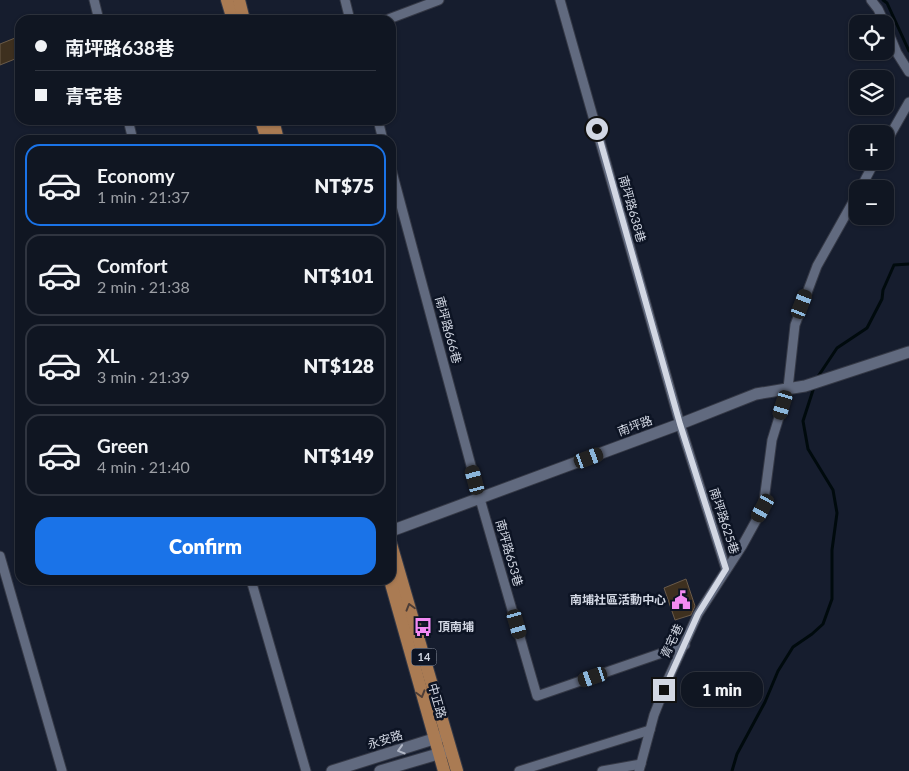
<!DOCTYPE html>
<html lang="en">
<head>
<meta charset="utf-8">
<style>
	:root { --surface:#101622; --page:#191f2a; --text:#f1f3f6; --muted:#9c9fa5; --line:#303540; --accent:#1a73e8 }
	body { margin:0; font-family:Lato,"Noto Sans TC",sans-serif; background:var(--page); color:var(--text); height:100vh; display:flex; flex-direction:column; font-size:19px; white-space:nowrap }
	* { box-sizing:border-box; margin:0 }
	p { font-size:16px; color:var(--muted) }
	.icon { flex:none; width:28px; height:28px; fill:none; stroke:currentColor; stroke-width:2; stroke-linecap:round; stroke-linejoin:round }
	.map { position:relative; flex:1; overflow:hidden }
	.panel { position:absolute; left:15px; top:135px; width:381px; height:450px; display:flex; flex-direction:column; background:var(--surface); border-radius:15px; box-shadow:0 1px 4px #0004,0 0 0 1px var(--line) }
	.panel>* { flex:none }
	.banner { position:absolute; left:15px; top:15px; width:381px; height:110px; border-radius:15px; box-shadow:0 1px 4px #0004,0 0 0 1px var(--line); display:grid; align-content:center; height:110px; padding:0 20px; background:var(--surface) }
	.controls { position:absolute; left:849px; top:15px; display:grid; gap:10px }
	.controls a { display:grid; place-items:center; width:45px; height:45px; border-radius:10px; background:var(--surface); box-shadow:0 1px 4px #0004,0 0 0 1px var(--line); font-size:25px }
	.end { position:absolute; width:22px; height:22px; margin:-11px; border:6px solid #d2d7e3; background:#111; box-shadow:0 0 0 2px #111 }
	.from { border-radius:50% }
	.bubble { position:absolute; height:35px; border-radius:15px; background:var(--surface); box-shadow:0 1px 4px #0004,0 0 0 1px var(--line); font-size:16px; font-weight:800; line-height:35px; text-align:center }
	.car { position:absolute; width:15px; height:30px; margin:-15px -8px; border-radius:6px; box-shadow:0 0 4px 1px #0007; background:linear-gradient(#222 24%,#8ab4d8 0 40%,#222 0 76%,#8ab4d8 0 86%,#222 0) }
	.banner b { display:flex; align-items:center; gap:18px; height:48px; font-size:19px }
	.banner b+b { border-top:1px solid var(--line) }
	.banner i { width:12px; height:12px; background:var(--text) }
	ul { padding:9px 0 0; list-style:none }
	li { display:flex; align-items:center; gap:15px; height:82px; margin:0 10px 8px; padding:0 10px; border:2px solid var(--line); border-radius:15px }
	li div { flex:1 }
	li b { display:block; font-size:19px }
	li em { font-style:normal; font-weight:800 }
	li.active { border-color:var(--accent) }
	li>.icon { width:45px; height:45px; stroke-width:1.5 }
	.primary-button { display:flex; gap:10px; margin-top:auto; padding:10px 20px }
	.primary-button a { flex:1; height:58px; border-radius:15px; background:var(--accent); color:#fff; font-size:20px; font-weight:800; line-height:58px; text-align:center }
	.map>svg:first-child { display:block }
</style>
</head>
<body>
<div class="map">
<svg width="909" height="771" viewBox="0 0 909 771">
	<rect width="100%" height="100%" fill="#161d2e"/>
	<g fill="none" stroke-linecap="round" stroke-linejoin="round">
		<g stroke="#000a0d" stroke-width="3">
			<path d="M883 0 887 3 909 51"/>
			<path d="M817 378 837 348 867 328 882 299 883 290 894 265 909 264"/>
			<path d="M732 771 737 754 765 702 778 671 793 647 812 634 823 624 832 599V550L837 513 833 490 808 449 803 421 814 387"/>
		</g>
	</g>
	<g fill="#3e301f" stroke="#6a5a49">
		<path d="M20 36V57L0 65V44Z"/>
		<path d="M686 579 695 606 691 615 675 620 664 588Z"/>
	</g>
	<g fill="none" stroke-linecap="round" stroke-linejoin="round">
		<g stroke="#353946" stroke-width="11">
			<g id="street">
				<path d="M94 0 99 20"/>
				<path d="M345 0 350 20"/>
				<path d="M560 0 680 424 726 569"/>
				<path d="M871 0 878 9 885 24"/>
				<path d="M386 20 439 0"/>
				<path d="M885 24 897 53 909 72"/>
				<path d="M128 120 133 140"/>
				<path d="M378 120 383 140"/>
				<path d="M885 144 909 102"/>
				<path d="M391 168 480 499 537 696 685 645"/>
				<path d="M860 189 875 161"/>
				<path d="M0 556 62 771"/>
				<path d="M251 580 306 771"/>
				<path d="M519 771 650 730"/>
				<path d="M602 771 641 764"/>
				<path d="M639 771 654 715 669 677 698 614 742 546 763 508 772 440 788 388 795 325 817 266 858 193"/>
			</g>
		</g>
		<g stroke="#353946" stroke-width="13">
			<g id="secondary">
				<path d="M391 531 680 424 756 394 805 386 909 352"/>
				<path d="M332 771 443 736"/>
				<path d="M380 771 448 751"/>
			</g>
		</g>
		<g stroke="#353946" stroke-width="14">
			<g id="primary">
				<path d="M227 0 233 20"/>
				<path d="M239 0 244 20"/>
				<path d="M261 120 267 140"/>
				<path d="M273 120 278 140"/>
				<path d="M391 544 457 771"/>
				<path d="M390 580 444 771"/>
			</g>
		</g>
		<use href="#street" stroke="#616a7f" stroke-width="9"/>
		<use href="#secondary" stroke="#616a7f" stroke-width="11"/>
		<use href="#primary" stroke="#aa7b53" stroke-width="12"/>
	</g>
	<defs><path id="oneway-chevron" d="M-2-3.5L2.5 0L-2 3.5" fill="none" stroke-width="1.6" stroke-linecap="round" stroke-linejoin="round" transform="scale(1.25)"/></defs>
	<g stroke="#4c3d37">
		<use href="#oneway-chevron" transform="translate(410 607) rotate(-106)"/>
		<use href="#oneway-chevron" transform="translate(421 694) rotate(74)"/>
	</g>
	<use stroke="#b0b6c5" href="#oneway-chevron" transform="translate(401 750) rotate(163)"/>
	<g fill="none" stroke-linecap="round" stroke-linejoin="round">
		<path stroke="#d2d7e3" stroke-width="6" d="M597 129 680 424 726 569 698 614 664 690"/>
	</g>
	<defs>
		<g id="civic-bare" transform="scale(1.5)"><path d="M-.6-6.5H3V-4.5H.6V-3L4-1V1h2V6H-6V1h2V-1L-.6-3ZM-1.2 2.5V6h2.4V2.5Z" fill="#f28af3" stroke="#0d1424" stroke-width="2.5" paint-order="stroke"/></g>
		<g id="bus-bare" transform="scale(1.5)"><path d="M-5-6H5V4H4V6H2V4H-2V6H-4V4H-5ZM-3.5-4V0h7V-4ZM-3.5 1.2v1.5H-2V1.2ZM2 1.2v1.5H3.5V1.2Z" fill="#f28af3" stroke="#0d1424" stroke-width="2.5" paint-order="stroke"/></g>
	</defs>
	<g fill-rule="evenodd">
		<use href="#civic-bare" x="681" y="600"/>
		<use href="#bus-bare" x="423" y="627"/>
	</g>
	<g text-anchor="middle" stroke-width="5" stroke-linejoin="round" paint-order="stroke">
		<rect fill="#0d1424" stroke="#979caa" stroke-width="1" x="411.5" y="648.5" width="25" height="17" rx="4"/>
		<g font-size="11" font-weight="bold" fill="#d2d7e3">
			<text x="424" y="661">14</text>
		</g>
		<g font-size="12" fill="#d2d7e3" stroke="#0d1424">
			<text transform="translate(632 209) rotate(74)" y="4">南坪路638巷</text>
			<text transform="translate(448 330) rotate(75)" y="4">南坪路666巷</text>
			<text transform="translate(635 426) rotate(-20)" y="4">南坪路</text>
			<text transform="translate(724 521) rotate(72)" y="4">南坪路625巷</text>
			<text transform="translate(509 553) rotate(74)" y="4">南坪路653巷</text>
			<text transform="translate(672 641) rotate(-65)" y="4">青宅巷</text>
			<text transform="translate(437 701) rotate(74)" y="4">中正路</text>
			<text transform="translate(385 740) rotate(-17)" y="4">永安路</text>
		</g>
		<g font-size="12" font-weight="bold" fill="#d2d7e3" stroke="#0d1424" text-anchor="end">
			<text x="666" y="604">南埔社區活動中心</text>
			<text x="438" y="631" text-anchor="start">頂南埔</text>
		</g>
	</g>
</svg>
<div class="controls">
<a><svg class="icon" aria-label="locate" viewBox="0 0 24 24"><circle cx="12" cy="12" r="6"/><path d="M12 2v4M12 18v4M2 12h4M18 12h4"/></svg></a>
<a><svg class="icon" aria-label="layers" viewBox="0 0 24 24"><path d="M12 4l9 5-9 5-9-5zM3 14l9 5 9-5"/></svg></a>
<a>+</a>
<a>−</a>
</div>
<i class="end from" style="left:597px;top:129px"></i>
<i class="end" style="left:664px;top:690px"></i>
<div class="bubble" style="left:681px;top:672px;width:82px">1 min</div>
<i class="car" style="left:802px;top:304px;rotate:21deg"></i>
<i class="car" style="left:783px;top:405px;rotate:197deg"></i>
<i class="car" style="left:589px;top:458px;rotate:70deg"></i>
<i class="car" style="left:475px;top:480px;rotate:345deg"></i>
<i class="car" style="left:763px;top:508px;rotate:209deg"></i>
<i class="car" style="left:517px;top:624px;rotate:164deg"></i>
<i class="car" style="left:593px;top:677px;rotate:251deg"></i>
<div class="banner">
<b><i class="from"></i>南坪路638巷</b>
<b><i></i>青宅巷</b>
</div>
<section class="panel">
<ul>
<li class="active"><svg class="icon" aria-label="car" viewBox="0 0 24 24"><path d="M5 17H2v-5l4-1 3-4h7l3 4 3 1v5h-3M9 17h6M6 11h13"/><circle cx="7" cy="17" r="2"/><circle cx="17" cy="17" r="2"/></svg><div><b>Economy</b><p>1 min · 21:37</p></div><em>NT$75</em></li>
<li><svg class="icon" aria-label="car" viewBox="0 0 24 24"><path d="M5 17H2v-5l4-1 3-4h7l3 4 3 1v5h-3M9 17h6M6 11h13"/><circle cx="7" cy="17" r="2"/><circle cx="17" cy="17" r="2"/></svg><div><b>Comfort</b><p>2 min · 21:38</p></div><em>NT$101</em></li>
<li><svg class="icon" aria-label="car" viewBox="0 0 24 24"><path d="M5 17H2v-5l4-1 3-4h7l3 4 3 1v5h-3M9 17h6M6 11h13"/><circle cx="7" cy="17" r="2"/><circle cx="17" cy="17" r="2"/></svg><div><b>XL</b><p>3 min · 21:39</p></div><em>NT$128</em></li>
<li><svg class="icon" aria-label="car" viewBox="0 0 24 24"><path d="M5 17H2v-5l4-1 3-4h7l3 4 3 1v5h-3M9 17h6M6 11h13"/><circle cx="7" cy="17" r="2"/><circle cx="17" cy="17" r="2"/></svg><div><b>Green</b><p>4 min · 21:40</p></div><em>NT$149</em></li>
</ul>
<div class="primary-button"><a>Confirm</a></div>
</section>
</div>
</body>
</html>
